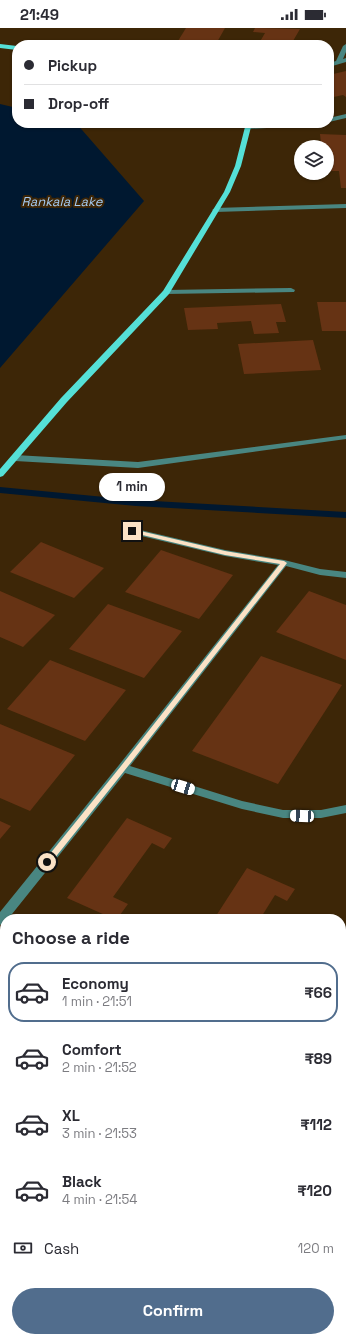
<!DOCTYPE html>
<html lang="en">
<head>
<meta charset="utf-8">
<style>
	:root { --surface:#fff; --page:#f7f7f7; --text:#2b2b33; --muted:#7c7c81; --line:#e1e1e2; --accent:#516d8d }
	body { margin:0; font-family:"Space Grotesk",sans-serif; background:var(--page); color:var(--text); height:100vh; display:flex; flex-direction:column; font-size:15px; white-space:nowrap }
	* { box-sizing:border-box; margin:0 }
	p { font-size:13px; color:var(--muted) }
	.icon { flex:none; width:22px; height:22px; fill:none; stroke:currentColor; stroke-width:2; stroke-linecap:round; stroke-linejoin:round }
	.map { position:relative; flex:1; overflow:hidden }
	.drawer { position:absolute; left:0px; top:886px; width:346px; height:428px; display:flex; flex-direction:column; background:var(--surface); border-radius:16px 16px 0 0; box-shadow:0 1px 3px #0004 }
	.drawer>* { flex:none }
	.hud { position:absolute; left:12px; top:12px; width:322px; height:88px; border-radius:16px; box-shadow:0 1px 3px #0004; display:grid; align-content:center; height:88px; padding:0 12px; background:var(--surface) }
	.controls { position:absolute; left:294px; top:112px; display:grid; gap:8px }
	.controls a { display:grid; place-items:center; width:40px; height:40px; border-radius:50%; background:var(--surface); box-shadow:0 1px 3px #0004; font-size:20px }
	.end { position:absolute; width:18px; height:18px; margin:-9px; border:5px solid #fbe2c6; background:#111; box-shadow:0 0 0 2px #111 }
	.from { border-radius:50% }
	.bubble { position:absolute; height:28px; border-radius:14px; background:var(--surface); box-shadow:0 1px 3px #0004; font-size:13px; font-weight:700; line-height:28px; text-align:center }
	.car { position:absolute; width:12px; height:24px; margin:-12px -6px; border-radius:5px; box-shadow:0 0 3px 1px #0007; background:linear-gradient(#fff 24%,#345 0 40%,#fff 0 76%,#345 0 86%,#fff 0) }
	.hud b { display:flex; align-items:center; gap:14px; height:38px; font-size:15px }
	.hud b+b { border-top:1px solid var(--line) }
	.hud i { width:10px; height:10px; background:var(--text) }
	ul { padding:0; list-style:none }
	li { display:flex; align-items:center; gap:12px; height:60px; margin:0 8px 6px; padding:0 4px; border:2px solid transparent; border-radius:16px }
	li div { flex:1 }
	li b { display:block; font-size:15px }
	li em { font-style:normal; font-weight:700 }
	li.on { border-color:var(--accent) }
	li>.icon { width:36px; height:36px; stroke-width:1.5 }
	h2 { padding:0 12px; font-size:18px; line-height:48px }
	.pay { display:flex; align-items:center; gap:10px; height:44px; padding:0 12px; font-size:15px }
	.pay p { margin-inline-start:auto }
	.action { display:flex; gap:8px; margin-top:auto; padding:8px 12px }
	.action a { flex:1; height:46px; border-radius:24px; background:var(--accent); color:#fff; font-size:16px; font-weight:700; line-height:46px; text-align:center }
	.status { display:flex; justify-content:space-between; align-items:center; height:28px; padding:0 20px; background:var(--surface); direction:ltr }
	.status svg { height:11px; fill:currentColor }
	.map>svg:first-child { display:block }
</style>
</head>
<body>
<div class="status"><b>21:49</b><svg viewBox="0 0 49 12"><path d="M0 12V9h3v3zM5 12V6h3v6zM10 12V3h3v9zM15 12V0h3v12zM26 1h20v11H26zM47 4h2v5h-2z"/></svg></div>
<div class="map">
<svg width="346" height="1314" viewBox="0 0 346 1314">
	<rect width="100%" height="100%" fill="#3d2607"/>
	<path fill="#001830" d="M0 76 17 80V95H76L144 173 0 340Z"/>
	<g fill="none" stroke-linecap="round" stroke-linejoin="round">
		<path fill="#001830" fill-rule="evenodd" d="M0 459 136 472 346 484V490L136 478 0 465Z"/>
	</g>
	<g fill="#663314">
		<path d="M186 0H225L216 16 178 13Z"/>
		<path d="M255 0 300 1 293 13 322 17H258L265 5 253 4Z"/>
		<path d="M346 43V69L343 67 329 70V47Z"/>
		<path d="M320 106 346 107V160H341L339 143H327V119H318L321 115Z"/>
		<path d="M317 274H346V303H322Z"/>
		<path d="M281 276 286 294H276L279 305 254 306 251 293 217 295 218 301 188 302 184 280Z"/>
		<path d="M313 312 321 342 244 346 238 316Z"/>
		<path d="M41 514 104 540 74 570 10 544Z"/>
		<path d="M161 522 233 547 199 591 125 564Z"/>
		<path d="M0 563 55 587 23 619 0 609Z"/>
		<path d="M309 563 346 577V632L276 604Z"/>
		<path d="M108 576 182 603 144 650 69 621Z"/>
		<path d="M261 628 342 657 278 756 192 723Z"/>
		<path d="M50 632 126 662 85 713 7 681Z"/>
		<path d="M0 696 75 727 30 783 0 770Z"/>
		<path d="M127 790 172 810 164 821 152 815 113 869 128 876 117 891H114L67 870Z"/>
		<path d="M0 793 11 798 0 811Z"/>
		<path d="M247 840 295 861 287 873 275 867 260 891H214Z"/>
		<path d="M0 1109 5 1112V1142L0 1149Z"/>
		<path d="M341 1123 346 1126V1187L341 1185Z"/>
		<path d="M209 1309H280L288 1314H206Z"/>
	</g>
	<g fill="none" stroke-linecap="round" stroke-linejoin="round">
		<g fill="#498681" fill-rule="evenodd">
			<path d="M346 16V24L343 31 346 30V34L329 39V35L336 33 343 18Z"/>
			<path d="M346 86V90L329 94V90Z"/>
			<path d="M286 95H321L318 97 248 101 245 99 248 97Z"/>
			<path d="M346 176V180L215 184 212 182 215 180Z"/>
			<path d="M291 260 295 262 294 264 166 266 162 264 166 262Z"/>
			<path d="M346 407V411L138 440 15 433 11 430 15 427 138 434Z"/>
			<path d="M132 500 225 522 284 532 320 541 346 544V550L320 547 286 538 130 738 242 773 283 782H321L346 777V785L321 790H283L242 781 125 745 8 891H5L4 895 0 897V884L119 737 278 537 225 528 129 505 128 503Z"/>
			<path d="M0 1055 5 1057V1070L0 1068Z"/>
			<path d="M134 1309H150L148 1314H132Z"/>
		</g>
		<g fill="#55e0d7" fill-rule="evenodd">
			<path d="M0 16 17 18V22L0 20Z"/>
			<path d="M243 95H249L251 99 241 138 230 164 169 266 67 374 3 448 0 449V441L61 370 163 263 224 164 235 138 245 99Z"/>
		</g>
	</g>
	<path fill="#fbe2c6" d="M132 501 225 523 284 533 287 535 125 742 50 836 47 837 44 834 45 832 121 738 280 536 225 527 130 504V502Z"/>
	<g text-anchor="middle" stroke-width="4" stroke-linejoin="round" paint-order="stroke">
		<g font-size="13" font-style="italic" fill="#a6ccf3" stroke="#3d2607">
			<text x="62" y="178">Rankala Lake</text>
		</g>
	</g>
</svg>
<div class="controls">
<a><svg class="icon" aria-label="layers" viewBox="0 0 24 24"><path d="M12 4l9 5-9 5-9-5zM3 14l9 5 9-5"/></svg></a>
</div>
<i class="end from" style="left:47px;top:834px"></i>
<i class="end" style="left:132px;top:503px"></i>
<div class="bubble" style="left:99px;top:445px;width:66px">1 min</div>
<i class="car" style="left:183px;top:759px;rotate:107deg"></i>
<i class="car" style="left:302px;top:788px;rotate:273deg"></i>
<div class="hud">
<b><i class="from"></i>Pickup</b>
<b><i></i>Drop-off</b>
</div>
<section class="drawer">
<h2>Choose a ride</h2>
<ul>
<li class="on"><svg class="icon" aria-label="car" viewBox="0 0 24 24"><path d="M5 17H2v-5l4-1 3-4h7l3 4 3 1v5h-3M9 17h6M6 11h13"/><circle cx="7" cy="17" r="2"/><circle cx="17" cy="17" r="2"/></svg><div><b>Economy</b><p>1 min · 21:51</p></div><em>₹66</em></li>
<li><svg class="icon" aria-label="car" viewBox="0 0 24 24"><path d="M5 17H2v-5l4-1 3-4h7l3 4 3 1v5h-3M9 17h6M6 11h13"/><circle cx="7" cy="17" r="2"/><circle cx="17" cy="17" r="2"/></svg><div><b>Comfort</b><p>2 min · 21:52</p></div><em>₹89</em></li>
<li><svg class="icon" aria-label="car" viewBox="0 0 24 24"><path d="M5 17H2v-5l4-1 3-4h7l3 4 3 1v5h-3M9 17h6M6 11h13"/><circle cx="7" cy="17" r="2"/><circle cx="17" cy="17" r="2"/></svg><div><b>XL</b><p>3 min · 21:53</p></div><em>₹112</em></li>
<li><svg class="icon" aria-label="car" viewBox="0 0 24 24"><path d="M5 17H2v-5l4-1 3-4h7l3 4 3 1v5h-3M9 17h6M6 11h13"/><circle cx="7" cy="17" r="2"/><circle cx="17" cy="17" r="2"/></svg><div><b>Black</b><p>4 min · 21:54</p></div><em>₹120</em></li>
</ul>
<div class="pay"><svg class="icon" aria-label="cash" viewBox="0 0 24 24"><path d="M3 7h18v10H3z"/><circle cx="12" cy="12" r="2"/></svg>Cash<p>120 m</p></div>
<div class="action"><a>Confirm</a></div>
</section>
</div>
</body>
</html>
